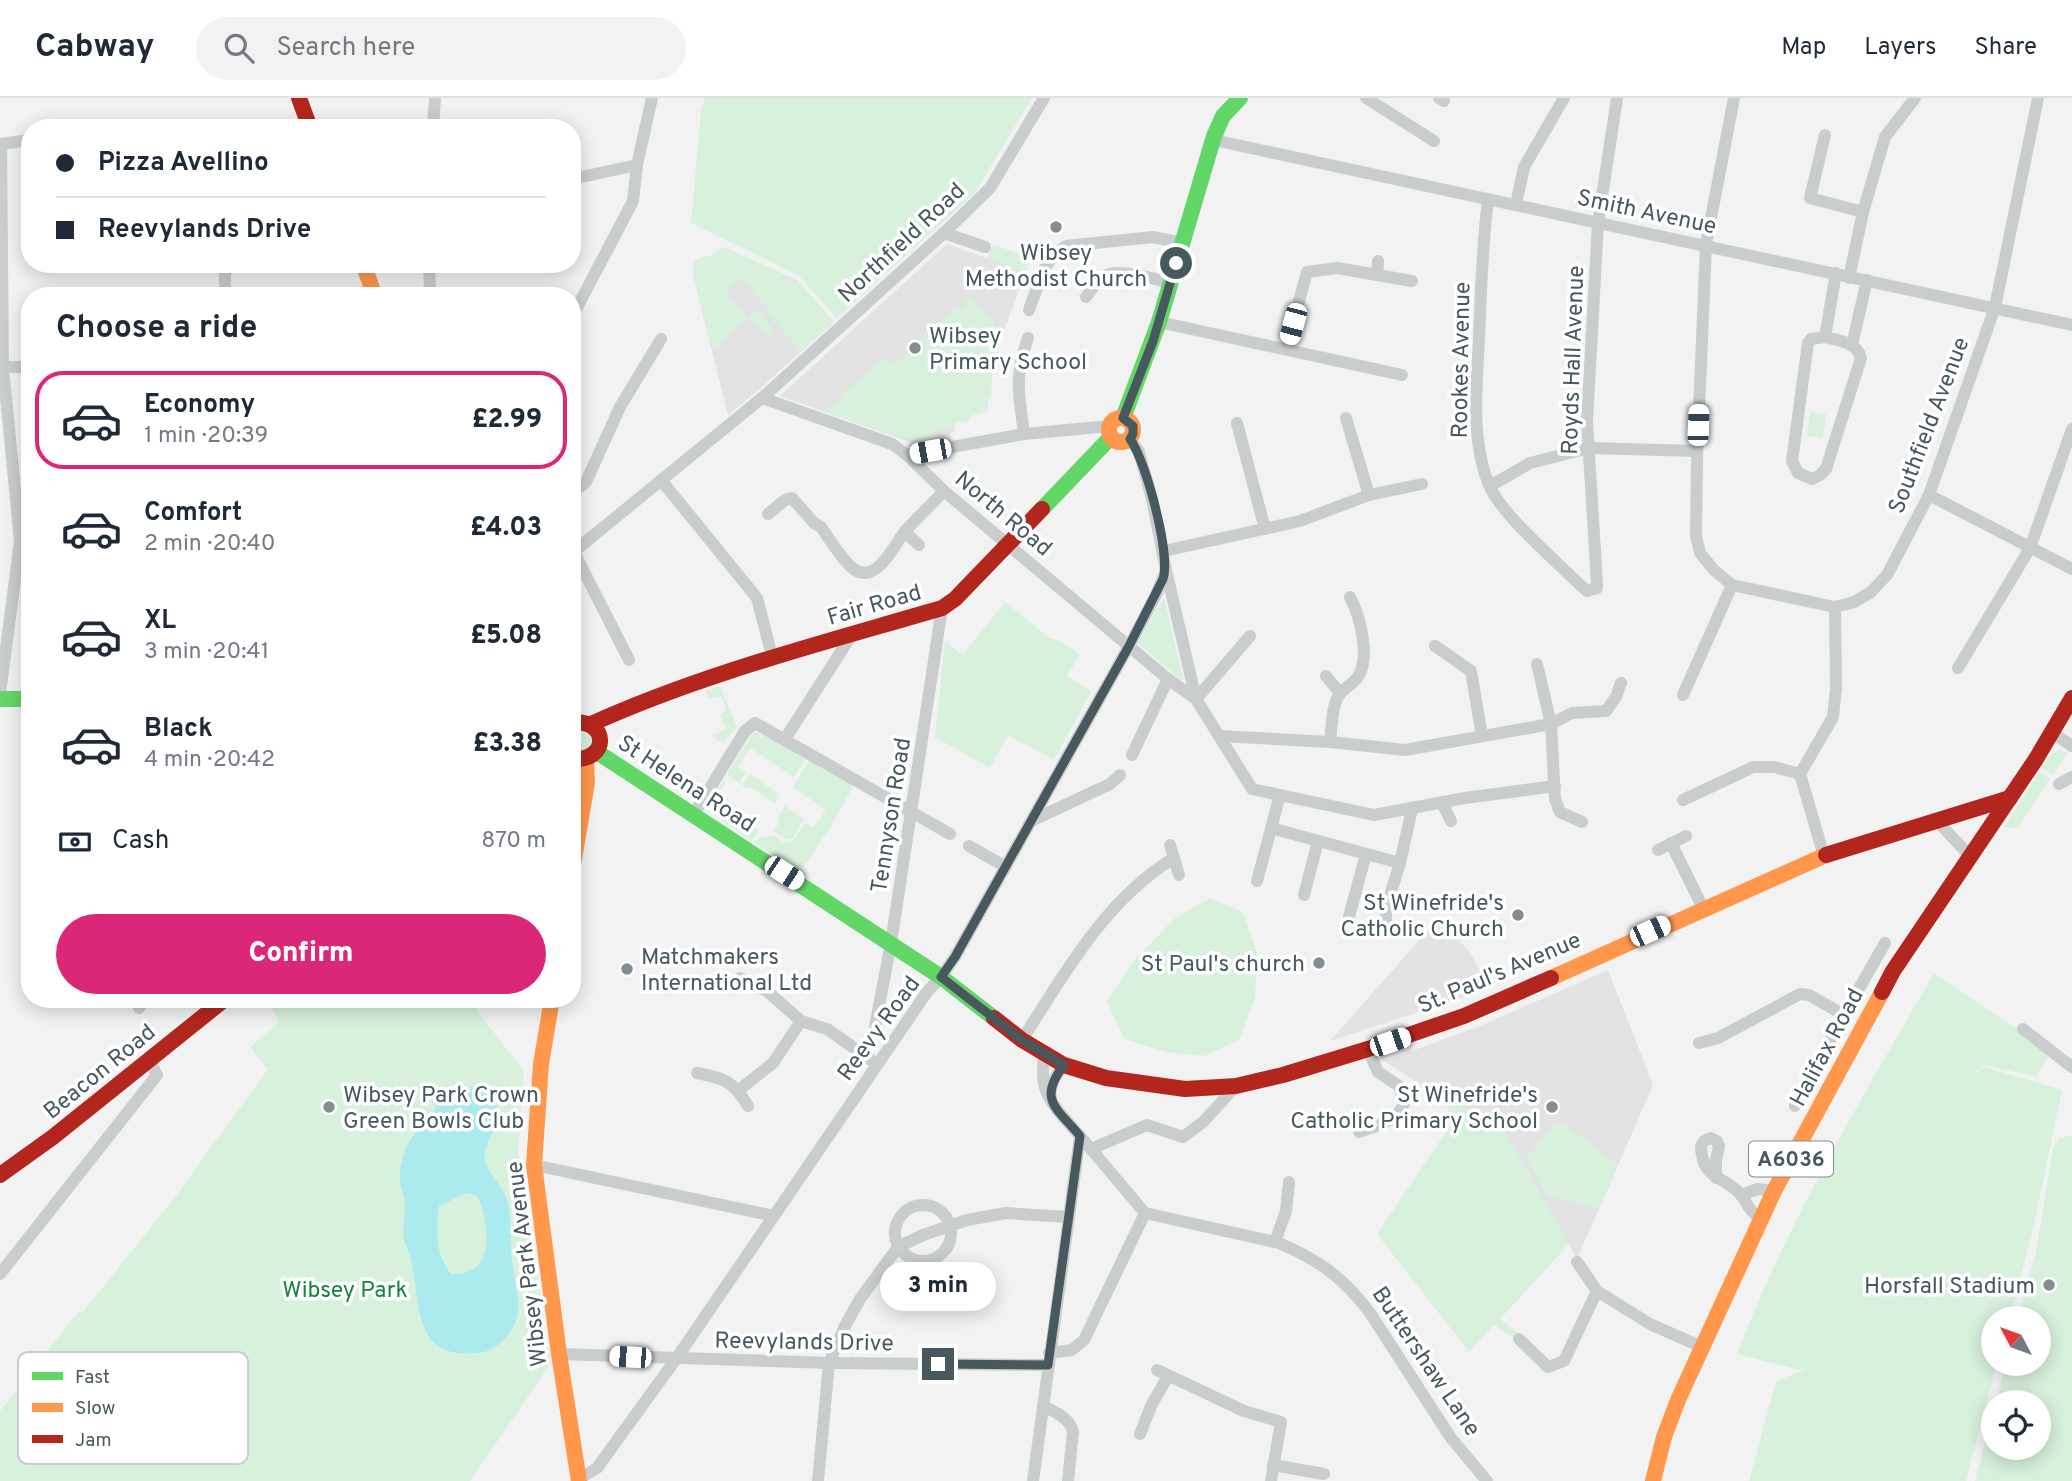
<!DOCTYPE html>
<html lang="en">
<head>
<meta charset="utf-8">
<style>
	:root { --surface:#fff; --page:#f2f2f3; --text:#1f2937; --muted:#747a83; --line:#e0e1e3; --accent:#db2777 }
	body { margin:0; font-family:Overpass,sans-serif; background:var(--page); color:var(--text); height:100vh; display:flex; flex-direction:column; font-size:26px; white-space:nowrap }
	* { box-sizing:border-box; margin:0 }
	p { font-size:23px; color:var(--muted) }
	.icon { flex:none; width:38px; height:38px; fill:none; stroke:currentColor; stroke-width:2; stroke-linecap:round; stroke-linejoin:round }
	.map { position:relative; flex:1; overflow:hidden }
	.drawer { position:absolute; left:21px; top:189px; width:560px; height:721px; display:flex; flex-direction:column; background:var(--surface); border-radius:28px; box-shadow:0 4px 18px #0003 }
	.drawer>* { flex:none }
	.top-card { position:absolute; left:21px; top:21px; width:560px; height:154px; border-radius:28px; box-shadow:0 4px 18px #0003; display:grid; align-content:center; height:154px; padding:0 35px; background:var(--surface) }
	.needle { width:46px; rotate:311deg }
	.controls { position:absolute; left:1981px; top:1208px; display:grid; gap:14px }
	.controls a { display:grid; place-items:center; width:70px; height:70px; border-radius:50%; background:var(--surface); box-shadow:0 4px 18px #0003; font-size:35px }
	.end { position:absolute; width:32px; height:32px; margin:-16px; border:9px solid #48585f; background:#fff; box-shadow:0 0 0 4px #fff }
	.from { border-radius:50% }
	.bubble { position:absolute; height:49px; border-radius:24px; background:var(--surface); box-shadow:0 4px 18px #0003; font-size:23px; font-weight:800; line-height:49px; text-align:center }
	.car { position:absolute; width:21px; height:42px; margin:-21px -10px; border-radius:9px; box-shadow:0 0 5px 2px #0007; background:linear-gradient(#fff 24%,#345 0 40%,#fff 0 76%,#345 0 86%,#fff 0) }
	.top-card b { display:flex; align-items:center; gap:24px; height:66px; font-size:26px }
	.top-card b+b { border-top:2px solid var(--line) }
	.top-card i { width:18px; height:18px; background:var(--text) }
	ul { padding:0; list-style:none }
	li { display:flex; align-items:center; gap:21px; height:98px; margin:0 14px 10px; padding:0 21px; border:4px solid transparent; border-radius:28px }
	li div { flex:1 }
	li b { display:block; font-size:26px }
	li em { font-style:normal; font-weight:800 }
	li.on { border-color:var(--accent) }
	li>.icon { width:63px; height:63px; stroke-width:1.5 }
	h2 { padding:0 35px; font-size:32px; line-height:84px }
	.pay { display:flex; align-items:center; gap:18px; height:77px; padding:0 35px; font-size:26px }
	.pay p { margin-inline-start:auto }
	.action { display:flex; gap:14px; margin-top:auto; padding:14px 35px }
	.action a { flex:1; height:80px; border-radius:42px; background:var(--accent); color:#fff; font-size:28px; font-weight:800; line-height:80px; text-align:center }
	header { display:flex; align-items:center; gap:42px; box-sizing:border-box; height:98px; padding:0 35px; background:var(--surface); border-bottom:2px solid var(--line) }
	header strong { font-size:33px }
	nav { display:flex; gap:38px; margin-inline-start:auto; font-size:24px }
	.search { width:490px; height:63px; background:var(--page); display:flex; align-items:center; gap:18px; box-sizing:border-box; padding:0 24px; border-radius:38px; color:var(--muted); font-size:26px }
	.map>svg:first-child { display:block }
</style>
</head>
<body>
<header>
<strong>Cabway</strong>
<div class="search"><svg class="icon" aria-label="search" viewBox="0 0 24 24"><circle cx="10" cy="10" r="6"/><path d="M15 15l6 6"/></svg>Search here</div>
<nav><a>Map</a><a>Layers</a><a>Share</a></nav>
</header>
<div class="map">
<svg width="2072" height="1383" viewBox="0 0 2072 1383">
	<rect width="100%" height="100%" fill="#f3f2f2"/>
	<g fill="#e4e3e4">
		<path d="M947 146 1026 174 992 264 991 301H988V313L969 318 970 322 955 325 953 334 950 335 951 343 918 347 780 298Z"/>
		<path d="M723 149 797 182 834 224 755 295 728 317 694 181 693 164 707 158 708 159Z"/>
		<path d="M1438 821 1470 854 1489 891 1330 943Z"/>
		<path d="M1608 872 1653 987 1577 1161 1503 1031 1418 985 1384 963 1475 930Z"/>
	</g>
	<g fill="#d7f1dd">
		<path d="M705 0H1032L975 95 837 220 798 177 691 125 701 11Z"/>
		<path d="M994 147 1030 159 1026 174 987 160 991 149Z"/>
		<path d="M723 149 786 177 783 179 795 187 799 184 834 224 801 253 766 213 768 211 741 180 725 195 748 219 757 212 774 233 766 238 749 220 713 251 694 181 693 164 707 158 708 159Z"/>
		<path d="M969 197 1003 234 992 264 991 301H988V313L969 318 970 322 955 325V328L934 333 935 346 924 347 823 313 825 310 834 309 841 300 840 298 885 259 893 268 928 234 931 236 940 228 938 225 956 209 959 212 968 204 965 200Z"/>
		<path d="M1810 314 1826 316 1823 340 1807 338Z"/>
		<path d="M1164 500 1183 580 1181 582 1138 545Z"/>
		<path d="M1005 504 1050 540 1059 542 1080 556 1067 578 1091 594 1054 662 1008 637 990 670 935 639 945 543 959 555H964Z"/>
		<path d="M717 589 721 590 737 629 723 645 710 637 726 632 720 616 726 613 722 598 709 601 706 593Z"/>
		<path d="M580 627 594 638 590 654 572 655V628Z"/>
		<path d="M756 634 807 658 794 679 750 650 738 668 746 674 739 685 727 677 751 638Z"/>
		<path d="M2059 652 2068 655 2053 677 2042 670 2050 657Z"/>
		<path d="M811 660 856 684 829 731 800 774 755 745 758 740 773 737 785 745 793 743 805 725 813 730 826 712 793 689Z"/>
		<path d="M2039 674 2050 681 2018 730 2004 729Z"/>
		<path d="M750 676 778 695 776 698 779 700 775 706 750 689 746 690 742 687Z"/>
		<path d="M724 682 725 686 719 695 736 707 734 716 759 732 753 741 750 742 706 711Z"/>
		<path d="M785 708 804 721 792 741H786L773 733 780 724 777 721Z"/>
		<path d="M1210 800 1243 814 1257 854 1255 900 1239 942 1204 958 1166 954 1124 941 1107 903 1132 865 1174 821Z"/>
		<path d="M1934 875 2050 954 2037 979 1984 967 1973 976 1984 969 2062 992 2032 1135 2010 1220H1993V1265H1997L1966 1383H1749L1776 1283 1807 1271 1800 1272 1737 1256C1788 1122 1863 998 1934 875Z"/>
		<path d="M268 901H468L524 973 518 1053 551 1265 470 1383H0V1313L78 1214 82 1215 175 1099 268 971 250 949 279 924Z"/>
		<path d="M1419 983 1503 1031 1569 1146 1500 1221 1517 1234 1512 1239 1494 1227 1469 1254 1377 1136 1452 1025 1447 1008 1416 989Z"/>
		<path d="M1563 1025 1618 1067 1600 1110 1548 1098 1526 1060 1554 1026 1557 1029Z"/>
		<path d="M2072 1037V1383H1975L1993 1313V1349H2039V1304H1996L2006 1265H2039V1220H2018L2036 1154 2053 1050 2059 1041Z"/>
	</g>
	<path fill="#abebf0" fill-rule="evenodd" d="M463 989C475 989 489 987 495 1001 505 1029 481 1042 485 1062 488 1076 501 1086 506 1099 513 1120 510 1142 512 1163 515 1191 527 1215 507 1238 499 1247 491 1254 477 1255 413 1261 421 1209 412 1167 411 1158 406 1150 404 1141 402 1131 405 1120 405 1109 405 1100 401 1092 400 1083 398 1071 405 1048 413 1038 417 1032 424 1028 428 1023 443 1003 430 995 463 989ZM466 1095 478 1098C489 1127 497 1179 451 1176 435 1156 436 1133 439 1108Z"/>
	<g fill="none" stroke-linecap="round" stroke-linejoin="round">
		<g stroke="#c9cdce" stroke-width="12">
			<path d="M1366 0 1434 43"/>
			<path d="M1439 0 1444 3"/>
			<path d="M1734 0 1706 146 1697 361 1696 438 1700 455 1714 472 1732 487 1835 509 1854 504 1871 494 1887 477 1929 397 1995 209 2038 0"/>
			<path d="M433 30 435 0"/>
			<path d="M1825 37 1810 100 1863 114"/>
			<path d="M1214 38 1223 44 2072 227"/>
			<path d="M0 46 30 42"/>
			<path d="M572 81 637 67"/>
			<path d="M1488 102C1482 148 1481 194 1479 240 1477 289 1470 340 1489 387 1501 416 1555 462 1578 485L1587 493 1597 490V485L1587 324 1598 125 1617 0"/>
			<path d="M1516 106 1524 69 1564 0"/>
			<path d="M944 135 985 149"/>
			<path d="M225 166V187"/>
			<path d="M429 166 430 198"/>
			<path d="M1377 177 1378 163"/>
			<path d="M1849 180 1863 114 1885 39 1915 0"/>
			<path d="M1086 199C1093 190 1098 180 1110 176 1124 172 1156 181 1170 185"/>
			<path d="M1029 212 1043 173 1052 159 1066 148 1153 139 1183 145"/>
			<path d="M572 219 633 103 637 67 652 0"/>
			<path d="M1159 224 1402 277"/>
			<path d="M1825 239C1839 243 1857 244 1861 260L1826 371 1820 377 1812 381 1798 375 1792 363 1808 245 1811 241Z"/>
			<path d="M1825 239 1836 175"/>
			<path d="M1852 247 1867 182"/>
			<path d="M1286 251 1307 174 1337 170 1412 183"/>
			<path d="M0 269H30"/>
			<path d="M762 300 892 346 907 357 944 393 1168 581 1196 601 1250 538"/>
			<path d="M1346 320 1369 397"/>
			<path d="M1237 325 1265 431"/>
			<path d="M1024 336C1019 297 1014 279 1028 240"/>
			<path d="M1130 341 1139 354 1152 401 1166 472 1196 601 1252 691 1374 717 1465 700 1555 688"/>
			<path d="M907 357 1024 336 1110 328"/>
			<path d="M661 382 757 500 772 558"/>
			<path d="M1490 388 1530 365 1589 350 1697 353"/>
			<path d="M572 395 586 384 620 309 661 241"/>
			<path d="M1929 397 2072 471"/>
			<path d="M768 416 785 402 792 400 814 425 821 429C829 440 843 464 855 472 878 486 895 445 906 432 918 419 932 406 944 393"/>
			<path d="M905 434 919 447"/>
			<path d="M1164 453 1300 423 1369 397 1422 386"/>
			<path d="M574 454 629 562"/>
			<path d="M572 455 762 300 944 135 990 90 1044 0"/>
			<path d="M1435 548 1471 573 1482 638"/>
			<path d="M1537 566 1551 626 1555 701 1560 714 1582 724"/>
			<path d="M1958 570 2030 450 2072 331"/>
			<path d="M1326 578 1340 595"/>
			<path d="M0 596 20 443 3 269 1 46"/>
			<path d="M1683 597 1732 487"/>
			<path d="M2053 635 2072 648"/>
			<path d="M1219 638 1330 644 1405 652 1551 626 1572 615 1606 613 1616 599 1621 585"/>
			<path d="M785 641 851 538"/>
			<path d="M1330 644C1332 631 1331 607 1340 596 1345 589 1354 586 1359 577 1370 557 1360 518 1350 499"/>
			<path d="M1132 657 1168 581"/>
			<path d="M1800 676 1833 619 1836 590 1835 509"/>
			<path d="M2059 686 2072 679"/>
			<path d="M1683 702 1753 669H1774L1800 676 1824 758"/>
			<path d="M1442 705 1451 723"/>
			<path d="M694 716 745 633 755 625 950 736"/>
			<path d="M1033 722 1110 686 1120 677"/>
			<path d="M1937 723 1970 758"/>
			<path d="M1271 730 1400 765"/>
			<path d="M1671 745 1703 810"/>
			<path d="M1170 747 1179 777"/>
			<path d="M969 748 1006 769"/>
			<path d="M1658 752 1686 738"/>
			<path d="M1257 783 1280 697"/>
			<path d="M1304 797 1318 743"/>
			<path d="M1349 819 1366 756"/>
			<path d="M1386 833V810L1400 765 1412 711"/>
			<path d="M731 888 740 880 767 893 801 923 827 931 877 966"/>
			<path d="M199 901 211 912"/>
			<path d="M139 910 145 901"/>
			<path d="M875 929 891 845 942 510"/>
			<path d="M2023 931 2072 969"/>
			<path d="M1022 942C1064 876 1106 801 1174 760"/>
			<path d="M1699 945 1718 940 1800 896 1809 897 1844 917"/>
			<path d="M697 975C724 980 733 983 748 1008"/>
			<path d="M739 992 773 965 801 923"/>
			<path d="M1051 1001C1049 986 1055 979 1064 967"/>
			<path d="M1795 1008 1844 917 1885 845"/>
			<path d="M1359 1034C1379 1026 1397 1025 1405 1003L1399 988 1378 974 1368 951"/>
			<path d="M1080 1038 1145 1115 1279 1145C1319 1162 1344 1180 1370 1215L1451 1340 1487 1383"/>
			<path d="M1091 1051 1147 1027 1183 1039 1203 1024 1236 988"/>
			<path d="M534 1067 774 1118"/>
			<path d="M1716 1080V1062L1719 1048 1717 1043 1711 1040 1704 1043 1701 1048C1702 1084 1726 1077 1742 1098 1748 1107 1750 1114 1760 1120"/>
			<path d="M1741 1097 1758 1091 1774 1093"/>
			<circle cx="923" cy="1135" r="28"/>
			<path d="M1275 1144 1286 1113 1289 1084"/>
			<path d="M1577 1164 1597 1193 1650 1226 1702 1249"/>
			<path d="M0 1176 157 977 149 962"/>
			<path d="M1519 1241 1548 1269 1564 1263 1597 1193"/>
			<path d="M1049 1255 1072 1252 1084 1242 1145 1115"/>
			<path d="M559 1256 829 1265 1048 1267"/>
			<path d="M1157 1272 1244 1313 1281 1324 1271 1383"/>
			<path d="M1043 1308C1055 1314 1070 1320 1073 1334L1068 1383"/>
			<path d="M1140 1336 1152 1306 1168 1278"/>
			<path d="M1273 1367 1324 1376"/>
			<path d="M579 1381 597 1370 676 1261 927 894 941 879 955 859 1129 548 1156 497 1166 472"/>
			<path d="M818 1383 829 1265 845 1228 860 1201 898 1149 923 1137 967 1122 1006 1115 1068 1119"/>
			<path d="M1033 1383 1080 1038C1056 1009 1036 997 1045 956"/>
		</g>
		<g stroke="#63d668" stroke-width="16">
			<path d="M1123 320 1159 224 1214 38 1223 18 1240 0"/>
			<path d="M1042 411 1111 339"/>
			<path d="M0 601H30"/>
			<path d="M597 654 941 879 994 920"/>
		</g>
		<g stroke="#ff974d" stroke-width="16">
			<path d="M363 166 375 198"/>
			<circle cx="1121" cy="332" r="12"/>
			<path d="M572 773 587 685 586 662"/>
			<path d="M1551 880 1826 757"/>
			<path d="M552 901 541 966 534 1067 559 1256 579 1383"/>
			<path d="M1653 1383 1664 1339 1678 1302 1774 1093 1882 894"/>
		</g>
		<g stroke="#b3261e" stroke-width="16">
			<path d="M299 0 310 30"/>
			<path d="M572 625C609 620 610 664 572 661"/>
			<path d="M591 626C704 575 823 545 942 510L955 501 1042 411"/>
			<path d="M1826 757 2010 700"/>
			<path d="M1882 894 1893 873 2036 661 2072 600"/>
			<path d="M994 920 1022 942 1064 967 1106 980 1185 991 1236 988 1283 977 1368 951 1464 918 1551 880"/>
			<path d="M0 1077 53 1039 225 901"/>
		</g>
	</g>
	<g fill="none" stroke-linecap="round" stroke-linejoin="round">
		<path stroke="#48585f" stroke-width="9" d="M938 1266 1048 1267 1080 1038C1057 1010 1037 1002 1064 967L1022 942 941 879 955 859 1129 548 1163 481C1171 456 1146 363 1130 341L1133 336V328L1123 320 1153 243 1176 165"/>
	</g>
	<g fill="#848e92" stroke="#fff" stroke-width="2.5">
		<circle cx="1056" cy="129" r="7"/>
		<circle cx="915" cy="250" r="7"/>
		<circle cx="1518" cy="817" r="7"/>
		<circle cx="1319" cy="865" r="7"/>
		<circle cx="627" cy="871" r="7"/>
		<circle cx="329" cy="1009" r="7"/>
		<circle cx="1552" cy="1009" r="7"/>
		<circle cx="2049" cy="1187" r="7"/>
	</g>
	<g text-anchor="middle" stroke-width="7" stroke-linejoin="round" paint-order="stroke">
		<rect fill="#fff" stroke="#7f8a8f" stroke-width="2" x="1749" y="1043.5" width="84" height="35" rx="5"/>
		<g font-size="21" font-weight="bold" fill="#48585f">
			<text x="1791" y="1068">A6036</text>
		</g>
		<g font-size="23" fill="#48585f" stroke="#fff">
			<text transform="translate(1647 113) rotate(12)" y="8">Smith Avenue</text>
			<text transform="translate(901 144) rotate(-43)" y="8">Northfield Road</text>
			<text transform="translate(1460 262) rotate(-89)" y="8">Rookes Avenue</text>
			<text transform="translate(1572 262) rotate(-88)" y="8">Royds Hall Avenue</text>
			<text transform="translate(1928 327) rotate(-69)" y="8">Southfield Avenue</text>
			<text transform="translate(1004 415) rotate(40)" y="8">North Road</text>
			<text transform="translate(874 506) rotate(-16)" y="8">Fair Road</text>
			<text transform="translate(687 685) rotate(33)" y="8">St Helena Road</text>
			<text transform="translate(890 717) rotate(-81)" y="8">Tennyson Road</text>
			<text transform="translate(1499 874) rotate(-23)" y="8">St. Paul's Avenue</text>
			<text transform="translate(878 930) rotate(-54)" y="8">Reevy Road</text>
			<text transform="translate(1826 949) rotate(-62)" y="8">Halifax Road</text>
			<text transform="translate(99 973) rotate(-39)" y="8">Beacon Road</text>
			<text transform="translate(526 1166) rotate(-97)" y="8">Wibsey Park Avenue</text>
			<text transform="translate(804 1243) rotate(1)" y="8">Reevylands Drive</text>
			<text transform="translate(1427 1263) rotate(56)" y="8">Buttershaw Lane</text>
		</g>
		<g font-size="23" fill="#48585f" stroke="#fff" text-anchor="end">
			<text x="1056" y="162" text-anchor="middle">Wibsey<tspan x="1056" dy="26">Methodist Church</tspan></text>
			<text x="929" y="245" text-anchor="start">Wibsey<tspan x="929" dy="26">Primary School</tspan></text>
			<text x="1504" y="812">St Winefride's<tspan x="1504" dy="26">Catholic Church</tspan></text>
			<text x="641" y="866" text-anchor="start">Matchmakers<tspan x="641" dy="26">International Ltd</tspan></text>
			<text x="1305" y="873">St Paul's church</text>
			<text x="343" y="1004" text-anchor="start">Wibsey Park Crown<tspan x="343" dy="26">Green Bowls Club</tspan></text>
			<text x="1538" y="1004">St Winefride's<tspan x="1538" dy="26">Catholic Primary School</tspan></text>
			<text x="2035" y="1195">Horsfall Stadium</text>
		</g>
		<g font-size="23" fill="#15843e" stroke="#fff">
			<text x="345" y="1199">Wibsey Park</text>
		</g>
	</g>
	<rect x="18" y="1254" width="230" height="112" rx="10" fill="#fff" stroke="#c8cdcf" stroke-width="2"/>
	<rect x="32" y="1274" width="31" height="8" fill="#63d668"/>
	<rect x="32" y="1305" width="31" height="9" fill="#ff974d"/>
	<rect x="32" y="1337" width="31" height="8" fill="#b3261e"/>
	<g font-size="19" fill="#48585f">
		<text x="75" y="1285">Fast</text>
		<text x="75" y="1316">Slow</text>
		<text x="75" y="1348">Jam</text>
	</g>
</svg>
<div class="controls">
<a><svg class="needle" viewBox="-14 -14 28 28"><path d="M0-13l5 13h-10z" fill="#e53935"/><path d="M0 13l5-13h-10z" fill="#747a83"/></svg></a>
<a><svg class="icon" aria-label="locate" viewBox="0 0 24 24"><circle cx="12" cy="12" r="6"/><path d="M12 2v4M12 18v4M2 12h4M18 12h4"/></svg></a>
</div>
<i class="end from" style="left:1176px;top:165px"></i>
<i class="end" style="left:938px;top:1266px"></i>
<div class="bubble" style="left:880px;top:1164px;width:116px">3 min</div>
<i class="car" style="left:1293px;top:226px;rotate:195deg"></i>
<i class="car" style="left:1698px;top:327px;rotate:2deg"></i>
<i class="car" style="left:930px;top:353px;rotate:260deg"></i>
<i class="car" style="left:784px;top:775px;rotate:123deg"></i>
<i class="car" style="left:1650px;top:833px;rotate:66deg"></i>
<i class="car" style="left:1390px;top:944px;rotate:71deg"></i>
<i class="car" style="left:630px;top:1259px;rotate:273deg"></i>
<div class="top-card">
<b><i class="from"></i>Pizza Avellino</b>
<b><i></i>Reevylands Drive</b>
</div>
<section class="drawer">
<h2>Choose a ride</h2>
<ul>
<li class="on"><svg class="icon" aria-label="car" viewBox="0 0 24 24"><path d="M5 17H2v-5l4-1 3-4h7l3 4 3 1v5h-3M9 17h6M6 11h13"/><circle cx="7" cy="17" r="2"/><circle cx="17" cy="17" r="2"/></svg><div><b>Economy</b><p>1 min · 20:39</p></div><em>£2.99</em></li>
<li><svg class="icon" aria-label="car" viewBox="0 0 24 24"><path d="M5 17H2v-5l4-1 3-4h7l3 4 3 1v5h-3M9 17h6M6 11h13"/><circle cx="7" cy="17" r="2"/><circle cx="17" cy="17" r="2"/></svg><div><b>Comfort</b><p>2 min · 20:40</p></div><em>£4.03</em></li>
<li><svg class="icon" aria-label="car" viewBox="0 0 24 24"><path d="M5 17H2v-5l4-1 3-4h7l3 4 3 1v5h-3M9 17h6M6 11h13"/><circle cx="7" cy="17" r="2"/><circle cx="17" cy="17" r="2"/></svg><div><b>XL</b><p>3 min · 20:41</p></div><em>£5.08</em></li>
<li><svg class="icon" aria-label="car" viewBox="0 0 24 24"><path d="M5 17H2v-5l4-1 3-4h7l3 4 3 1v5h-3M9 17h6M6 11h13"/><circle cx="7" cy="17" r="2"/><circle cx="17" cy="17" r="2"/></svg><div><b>Black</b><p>4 min · 20:42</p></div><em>£3.38</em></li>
</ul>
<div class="pay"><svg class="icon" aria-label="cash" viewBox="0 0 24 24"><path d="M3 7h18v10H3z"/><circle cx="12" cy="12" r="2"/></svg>Cash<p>870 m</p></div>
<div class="action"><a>Confirm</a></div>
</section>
</div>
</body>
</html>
